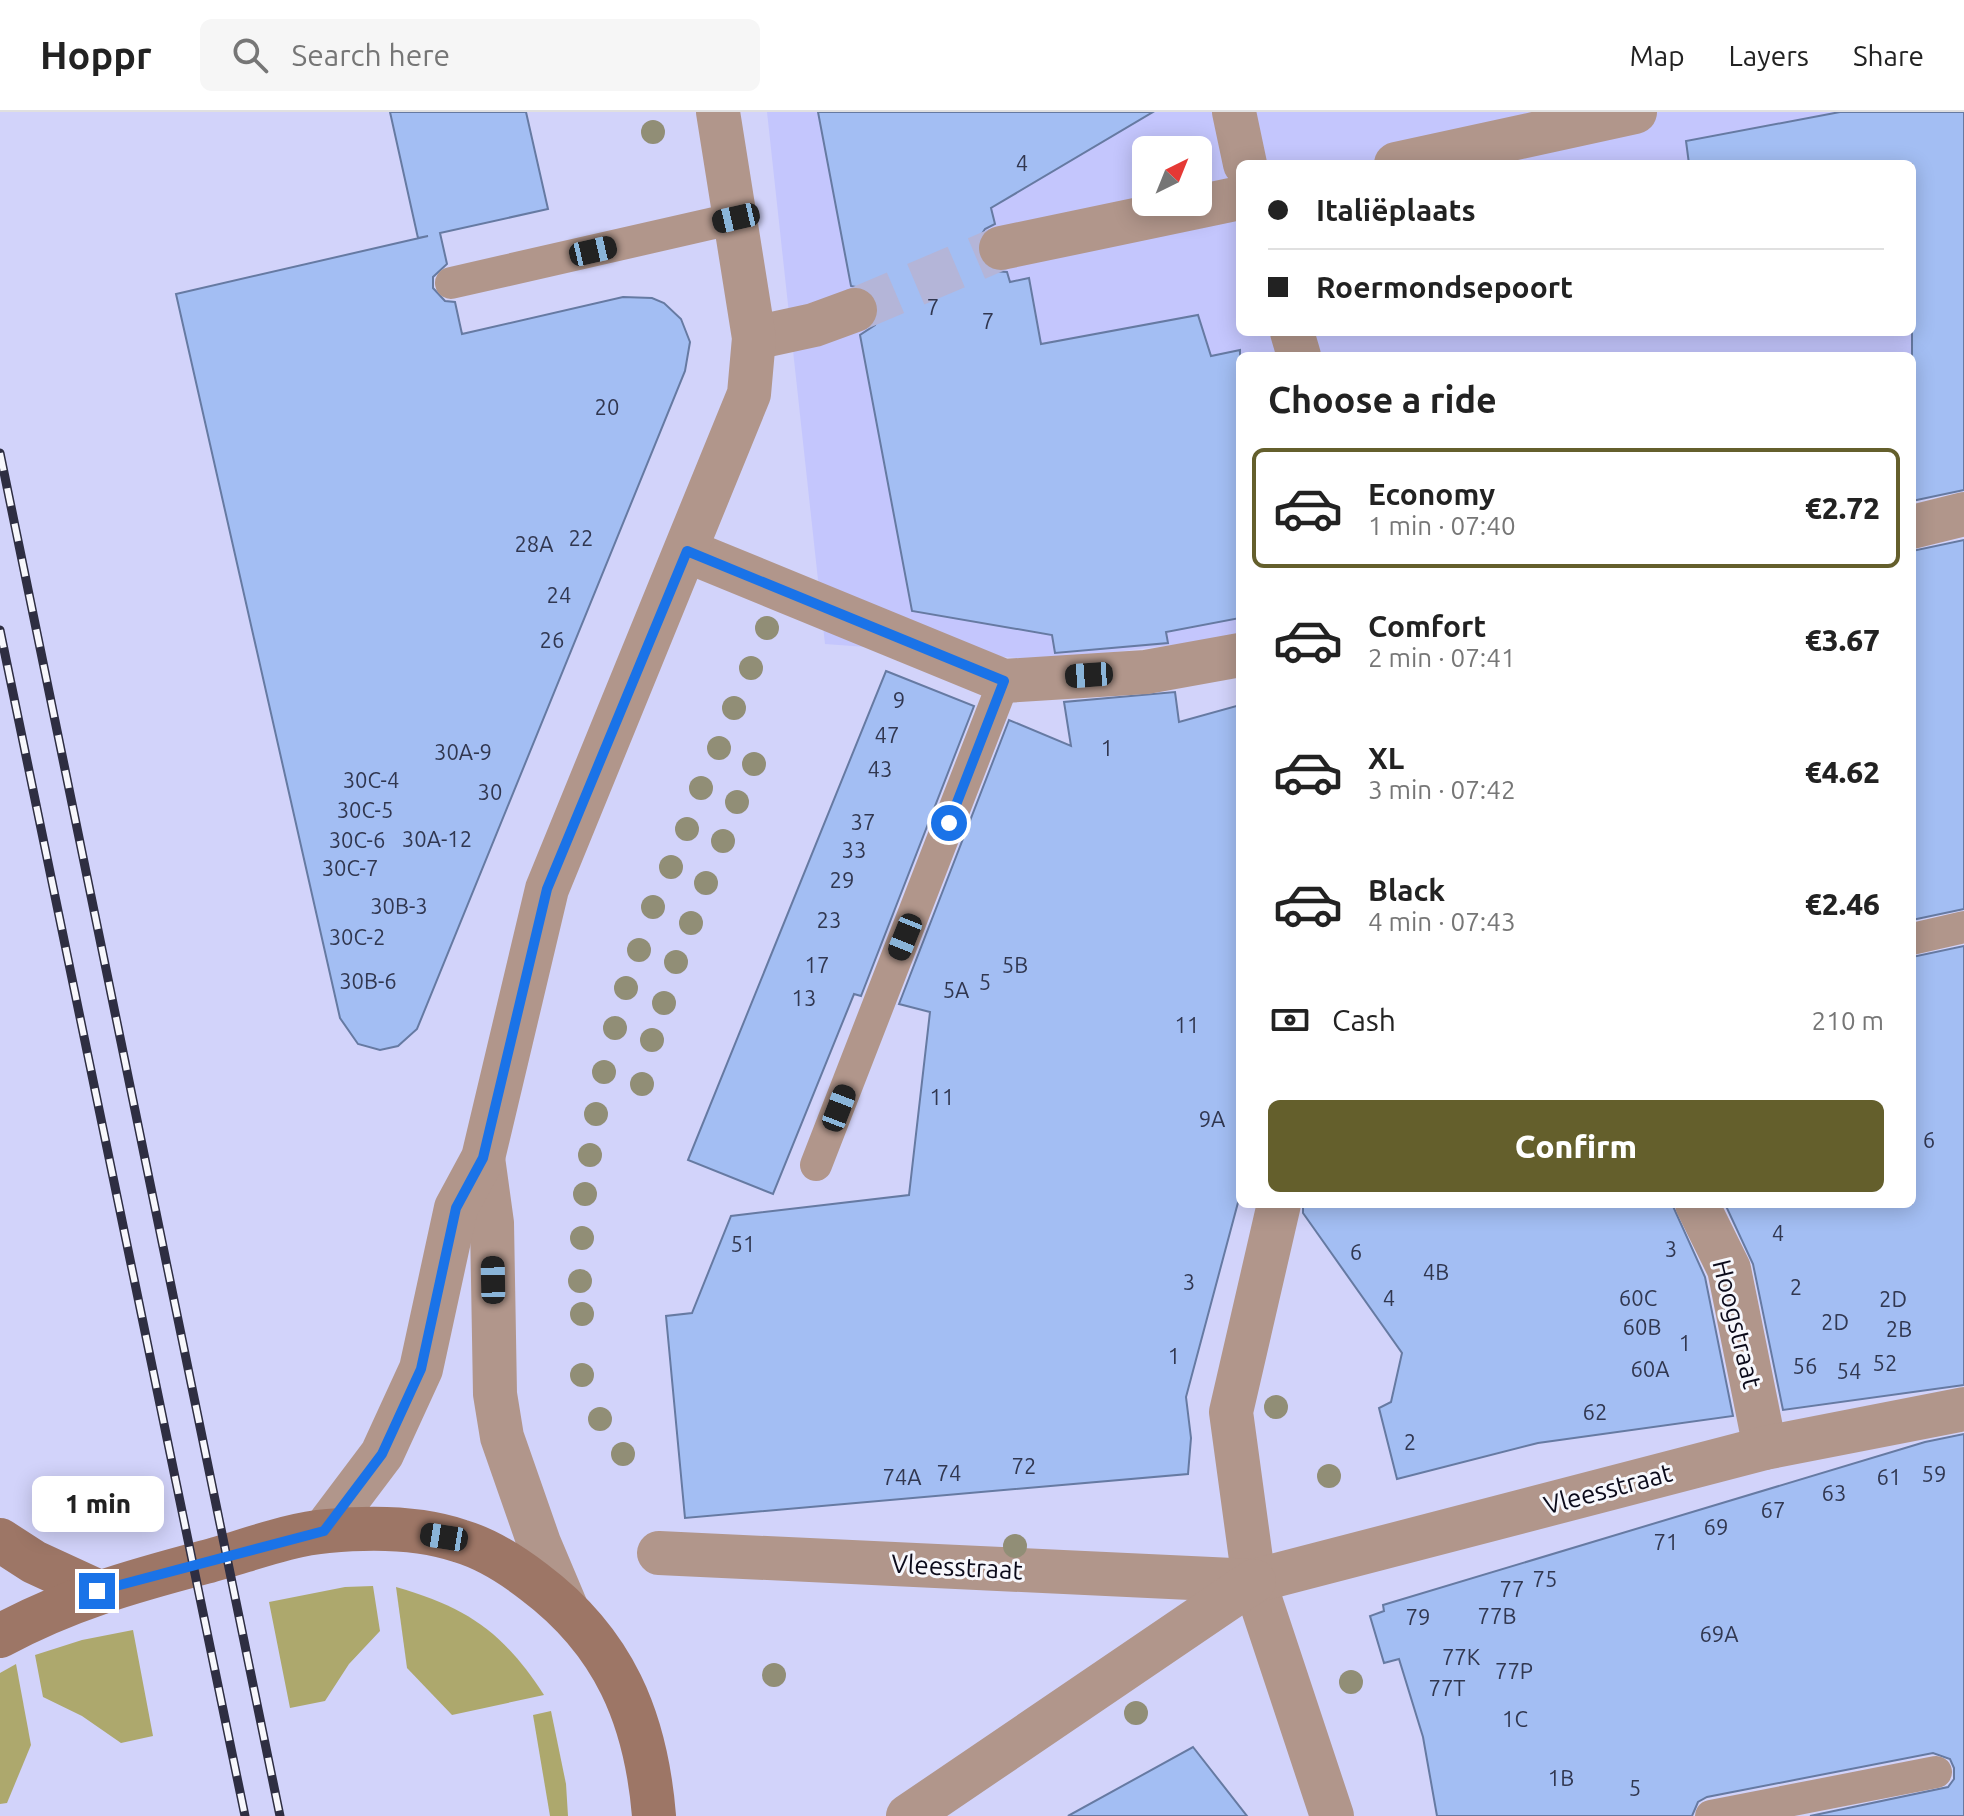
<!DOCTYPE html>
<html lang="en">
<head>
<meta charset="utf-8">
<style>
	:root { --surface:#fff; --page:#f6f6f6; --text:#222; --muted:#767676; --line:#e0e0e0; --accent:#645f2c }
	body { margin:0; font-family:Ubuntu,sans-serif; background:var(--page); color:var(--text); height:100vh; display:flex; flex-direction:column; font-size:30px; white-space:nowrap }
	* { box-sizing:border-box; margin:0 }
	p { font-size:26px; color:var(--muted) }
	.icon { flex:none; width:44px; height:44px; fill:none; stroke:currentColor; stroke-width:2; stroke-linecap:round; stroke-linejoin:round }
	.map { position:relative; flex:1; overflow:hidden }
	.details { position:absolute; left:1236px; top:240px; width:680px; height:856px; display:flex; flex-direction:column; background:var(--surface); border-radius:12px; box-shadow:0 4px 20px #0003 }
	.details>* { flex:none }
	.top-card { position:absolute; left:1236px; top:48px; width:680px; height:176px; border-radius:12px; box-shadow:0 4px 20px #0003; display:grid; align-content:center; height:176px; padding:0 32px; background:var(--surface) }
	.needle { width:52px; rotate:43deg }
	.controls { position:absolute; left:1132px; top:24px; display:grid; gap:16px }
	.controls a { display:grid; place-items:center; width:80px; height:80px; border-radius:12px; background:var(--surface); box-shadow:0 4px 20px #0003; font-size:40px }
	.end { position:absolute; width:36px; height:36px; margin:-18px; border:10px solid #1a73e8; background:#fff; box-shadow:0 0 0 4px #fff }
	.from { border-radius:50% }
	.bubble { position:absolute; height:56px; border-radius:12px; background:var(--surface); box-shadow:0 4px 20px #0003; font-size:26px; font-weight:800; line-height:56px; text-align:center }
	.car { position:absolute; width:24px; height:48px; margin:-24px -12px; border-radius:10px; box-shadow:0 0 6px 2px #0007; background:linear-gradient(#222 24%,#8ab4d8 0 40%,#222 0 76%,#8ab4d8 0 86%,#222 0) }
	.top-card b { display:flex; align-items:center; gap:28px; height:76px; font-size:30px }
	.top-card b+b { border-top:2px solid var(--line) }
	.top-card i { width:20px; height:20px; background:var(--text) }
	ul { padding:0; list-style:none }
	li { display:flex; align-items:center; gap:24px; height:120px; margin:0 16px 12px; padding:0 16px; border:4px solid transparent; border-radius:12px }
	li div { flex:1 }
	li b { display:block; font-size:30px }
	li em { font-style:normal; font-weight:800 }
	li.current { border-color:var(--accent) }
	li>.icon { width:72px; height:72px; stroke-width:1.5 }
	h2 { padding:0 32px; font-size:36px; line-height:96px }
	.pay { display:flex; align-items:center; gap:20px; height:88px; padding:0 32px; font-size:30px }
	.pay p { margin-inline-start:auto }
	.button { display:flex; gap:16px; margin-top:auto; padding:16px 32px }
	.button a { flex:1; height:92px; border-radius:12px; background:var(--accent); color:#fff; font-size:32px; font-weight:800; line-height:92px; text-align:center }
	header { display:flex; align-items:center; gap:48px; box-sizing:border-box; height:112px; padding:0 40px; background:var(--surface); border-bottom:2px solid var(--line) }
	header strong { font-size:38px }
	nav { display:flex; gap:44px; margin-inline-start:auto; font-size:28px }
	.search { width:560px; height:72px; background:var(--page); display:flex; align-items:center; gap:20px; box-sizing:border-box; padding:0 28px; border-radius:12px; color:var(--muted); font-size:30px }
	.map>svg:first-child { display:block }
</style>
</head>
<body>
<header>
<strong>Hoppr</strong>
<div class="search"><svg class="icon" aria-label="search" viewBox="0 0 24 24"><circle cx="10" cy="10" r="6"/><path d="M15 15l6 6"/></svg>Search here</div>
<nav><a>Map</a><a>Layers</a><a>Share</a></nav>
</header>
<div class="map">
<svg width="1964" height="1704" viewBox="0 0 1964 1704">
	<rect width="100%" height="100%" fill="#d2d3fa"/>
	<path fill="#c4c6fd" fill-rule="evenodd" d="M767 0H1964L1912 244H1240V525L1047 548 825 532ZM1146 38H1198V90H1146ZM1240 52H1912V220H1240Z"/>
	<g fill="#ada86d">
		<path d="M373 1474 380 1519 349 1552 325 1589 290 1596 269 1490 345 1475Z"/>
		<path d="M396 1475C468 1496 503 1520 544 1583L452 1603 407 1556Z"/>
		<path d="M133 1518 153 1624 121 1631 82 1604 43 1585 35 1543 82 1528Z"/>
		<path d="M16 1552 31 1633 7 1691 0 1692V1561Z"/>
		<path d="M551 1599 566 1672 568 1704H550L533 1603Z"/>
	</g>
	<g fill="#a3bef3" stroke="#667aa2" stroke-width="2">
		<path d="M390 0H526L548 97 440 121 447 152 433 165V176L445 189 455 190 462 222 623 185 652 186 664 191 681 207 690 230 685 259 417 917 398 934 380 938 358 932 340 906 176 182 428 124 418 126Z"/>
		<path d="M818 0H1153L991 96 995 112 985 117 978 128 976 140 982 152 992 159 1007 160 1010 170 1029 166 1041 232 1198 203 1211 244 1240 238V506L1166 520 1168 531 1055 541 1052 523 912 499 860 223 875 213 879 203V190L870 178 851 174Z"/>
		<path d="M1840 0H1964V378L1912 389V52H1689L1686 29Z"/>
		<path d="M1964 428V797L1912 808V439Z"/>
		<path d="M886 559 974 594 861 884 854 882 773 1082 688 1048Z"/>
		<path d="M1175 580 1179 610 1240 593V1083L1186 1285 1191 1326 1188 1362 685 1406 666 1204 692 1201 731 1104 909 1083 930 900 899 892 1009 608 1071 634 1064 590Z"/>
		<path d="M1964 834V1273L1783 1298 1753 1152 1725 1092H1912V845Z"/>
		<path d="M1303 1092H1672L1705 1165 1733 1304 1538 1331 1397 1367 1379 1296 1391 1290 1402 1241 1303 1101Z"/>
		<path d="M1964 1322V1704H1810L1948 1675 1954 1667V1656L1950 1647 1933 1641 1707 1685 1698 1690 1692 1704H1437L1423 1625 1399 1547 1384 1551 1370 1504 1384 1499 1383 1493 1925 1330Z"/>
		<path d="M1193 1635 1247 1704H1068Z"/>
	</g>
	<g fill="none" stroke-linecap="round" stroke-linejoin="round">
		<path stroke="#b4b5d8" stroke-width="44" stroke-dasharray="44 22" stroke-linecap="butt" d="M855 198 1001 136"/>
		<g stroke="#b1968b" stroke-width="32">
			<path d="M451 171 736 106"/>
			<path d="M1912 827 1964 815"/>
			<path d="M816 1053 1004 569"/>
			<path d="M1711 1704 1936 1660"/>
		</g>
		<g stroke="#b1968b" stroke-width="44">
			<path d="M1234 0 1245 52"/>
			<path d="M1396 52 1635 0"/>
			<path d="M1001 136 1240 86"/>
			<path d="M1292 220 1299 244"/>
			<path d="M754 226 814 213 855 198"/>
			<path d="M1912 415 1964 402"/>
			<path d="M687 439 1004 569 1146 560 1240 543"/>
			<path d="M483 1046 492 1111 495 1282 502 1325 539 1431 566 1495"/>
			<path d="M1279 1092 1231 1300 1254 1469 1332 1704"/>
			<path d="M1697 1092 1729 1157 1765 1336"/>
			<path d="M324 1419 382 1342 421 1257 456 1096 483 1046 547 777 749 282 754 226 718 0"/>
			<path d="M659 1441 1254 1469 1765 1336 1964 1297"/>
			<path d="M908 1704 1254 1469"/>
		</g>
		<g stroke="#9d7666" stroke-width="44">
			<path d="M0 1428 34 1450 97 1479"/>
			<path d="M0 1524C66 1488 133 1469 205 1450 244 1440 288 1422 328 1419 371 1415 419 1415 460 1429 487 1437 512 1453 534 1470 614 1530 646 1606 654 1704"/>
		</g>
		<g stroke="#2e2e42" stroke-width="9">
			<g id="rail">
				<path d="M0 341 280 1704"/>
				<path d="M0 518 245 1704"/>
			</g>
		</g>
		<use href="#rail" stroke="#f7f7fc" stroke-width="6" stroke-dasharray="18" stroke-linecap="butt"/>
	</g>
	<g fill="#918e76">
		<circle cx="653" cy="20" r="12"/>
		<circle cx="767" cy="516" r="12"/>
		<circle cx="751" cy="556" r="12"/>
		<circle cx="734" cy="596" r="12"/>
		<circle cx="719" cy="636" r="12"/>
		<circle cx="754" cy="652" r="12"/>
		<circle cx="701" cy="676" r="12"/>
		<circle cx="737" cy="690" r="12"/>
		<circle cx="687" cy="717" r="12"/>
		<circle cx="723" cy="729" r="12"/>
		<circle cx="671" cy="755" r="12"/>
		<circle cx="706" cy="771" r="12"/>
		<circle cx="653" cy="795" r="12"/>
		<circle cx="691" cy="811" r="12"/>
		<circle cx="639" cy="838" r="12"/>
		<circle cx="676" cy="850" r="12"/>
		<circle cx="626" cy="876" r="12"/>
		<circle cx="664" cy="891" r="12"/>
		<circle cx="615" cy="916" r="12"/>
		<circle cx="652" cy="928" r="12"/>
		<circle cx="604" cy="960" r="12"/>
		<circle cx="642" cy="972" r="12"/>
		<circle cx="596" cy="1002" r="12"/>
		<circle cx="590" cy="1043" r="12"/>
		<circle cx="585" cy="1082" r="12"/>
		<circle cx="582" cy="1126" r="12"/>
		<circle cx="580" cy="1169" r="12"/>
		<circle cx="582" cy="1202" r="12"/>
		<circle cx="582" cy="1263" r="12"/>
		<circle cx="1276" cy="1295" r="12"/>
		<circle cx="600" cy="1307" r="12"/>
		<circle cx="623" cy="1342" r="12"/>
		<circle cx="1329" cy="1364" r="12"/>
		<circle cx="1015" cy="1434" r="12"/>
		<circle cx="774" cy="1563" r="12"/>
		<circle cx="1351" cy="1570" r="12"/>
		<circle cx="1136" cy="1601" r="12"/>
	</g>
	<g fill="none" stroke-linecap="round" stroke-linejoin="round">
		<path stroke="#1a73e8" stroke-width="10" d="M97 1479 324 1419 382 1342 421 1257 456 1096 483 1046 547 777 687 439 1004 569 949 711"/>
	</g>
	<g text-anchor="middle" stroke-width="6" stroke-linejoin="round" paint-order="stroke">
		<g font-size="22" fill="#313750">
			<text x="1022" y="59">4</text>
			<text x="933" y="203">7</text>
			<text x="988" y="217">7</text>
			<text x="607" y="303">20</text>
			<text x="581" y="434">22</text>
			<text x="534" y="440">28A</text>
			<text x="559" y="491">24</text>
			<text x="552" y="536">26</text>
			<text x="899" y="596">9</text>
			<text x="887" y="631">47</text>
			<text x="1107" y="644">1</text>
			<text x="463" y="648">30A-9</text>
			<text x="880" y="665">43</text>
			<text x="371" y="676">30C-4</text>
			<text x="490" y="688">30</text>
			<text x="365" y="706">30C-5</text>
			<text x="863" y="718">37</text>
			<text x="437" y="735">30A-12</text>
			<text x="357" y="736">30C-6</text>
			<text x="854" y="746">33</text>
			<text x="350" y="764">30C-7</text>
			<text x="842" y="776">29</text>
			<text x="399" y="802">30B-3</text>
			<text x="829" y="816">23</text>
			<text x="357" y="833">30C-2</text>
			<text x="817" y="861">17</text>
			<text x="1015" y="861">5B</text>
			<text x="368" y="877">30B-6</text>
			<text x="985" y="878">5</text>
			<text x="956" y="886">5A</text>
			<text x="804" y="894">13</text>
			<text x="1187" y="921">11</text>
			<text x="942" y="993">11</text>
			<text x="1212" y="1015">9A</text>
			<text x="1929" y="1036">6</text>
			<text x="1778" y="1129">4</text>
			<text x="743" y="1140">51</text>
			<text x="1671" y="1145">3</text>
			<text x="1356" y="1148">6</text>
			<text x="1436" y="1168">4B</text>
			<text x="1189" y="1178">3</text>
			<text x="1796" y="1183">2</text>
			<text x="1389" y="1194">4</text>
			<text x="1638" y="1194">60C</text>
			<text x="1893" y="1195">2D</text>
			<text x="1835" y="1218">2D</text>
			<text x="1642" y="1223">60B</text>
			<text x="1899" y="1225">2B</text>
			<text x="1685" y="1239">1</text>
			<text x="1174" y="1252">1</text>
			<text x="1885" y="1259">52</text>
			<text x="1805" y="1262">56</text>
			<text x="1650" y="1265">60A</text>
			<text x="1849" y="1267">54</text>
			<text x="1595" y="1308">62</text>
			<text x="1410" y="1338">2</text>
			<text x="1024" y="1362">72</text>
			<text x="949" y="1369">74</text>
			<text x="1934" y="1370">59</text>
			<text x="902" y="1373">74A</text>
			<text x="1889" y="1373">61</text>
			<text x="1834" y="1389">63</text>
			<text x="1773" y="1406">67</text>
			<text x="1716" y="1423">69</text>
			<text x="1666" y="1438">71</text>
			<text x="1545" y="1475">75</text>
			<text x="1512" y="1485">77</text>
			<text x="1497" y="1512">77B</text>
			<text x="1418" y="1513">79</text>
			<text x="1719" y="1530">69A</text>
			<text x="1461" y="1553">77K</text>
			<text x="1514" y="1567">77P</text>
			<text x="1447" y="1584">77T</text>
			<text x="1515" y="1615">1C</text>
			<text x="1561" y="1674">1B</text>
			<text x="1635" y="1684">5</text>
		</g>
		<g font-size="26" fill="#0b0a1a" stroke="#f7f7fc">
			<text transform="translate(1737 1212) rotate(76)" y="9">Hoogstraat</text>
			<text transform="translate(1608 1377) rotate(-15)" y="9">Vleesstraat</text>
			<text transform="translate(957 1455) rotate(3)" y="9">Vleesstraat</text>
		</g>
	</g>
</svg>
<div class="controls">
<a><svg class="needle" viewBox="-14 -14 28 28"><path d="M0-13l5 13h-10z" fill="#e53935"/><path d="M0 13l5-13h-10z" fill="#767676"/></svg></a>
</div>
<i class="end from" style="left:949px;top:711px"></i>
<i class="end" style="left:97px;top:1479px"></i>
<div class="bubble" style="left:32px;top:1364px;width:132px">1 min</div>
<i class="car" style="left:736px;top:106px;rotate:257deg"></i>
<i class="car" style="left:593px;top:139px;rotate:77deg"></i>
<i class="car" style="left:1089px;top:563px;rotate:266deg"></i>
<i class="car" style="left:905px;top:825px;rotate:202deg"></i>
<i class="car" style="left:839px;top:996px;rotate:21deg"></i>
<i class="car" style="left:493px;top:1168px;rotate:359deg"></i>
<i class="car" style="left:444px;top:1425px;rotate:279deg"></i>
<div class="top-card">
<b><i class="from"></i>Italiëplaats</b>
<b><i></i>Roermondsepoort</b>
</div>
<section class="details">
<h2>Choose a ride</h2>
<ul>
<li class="current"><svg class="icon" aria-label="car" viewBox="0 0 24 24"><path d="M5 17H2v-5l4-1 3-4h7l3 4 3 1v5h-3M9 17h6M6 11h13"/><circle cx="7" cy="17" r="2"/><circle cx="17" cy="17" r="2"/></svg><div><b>Economy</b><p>1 min · 07:40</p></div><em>€2.72</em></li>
<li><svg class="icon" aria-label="car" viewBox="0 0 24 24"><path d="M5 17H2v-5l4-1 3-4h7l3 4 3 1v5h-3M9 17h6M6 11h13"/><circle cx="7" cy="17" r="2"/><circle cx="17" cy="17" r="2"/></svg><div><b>Comfort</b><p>2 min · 07:41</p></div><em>€3.67</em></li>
<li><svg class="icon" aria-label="car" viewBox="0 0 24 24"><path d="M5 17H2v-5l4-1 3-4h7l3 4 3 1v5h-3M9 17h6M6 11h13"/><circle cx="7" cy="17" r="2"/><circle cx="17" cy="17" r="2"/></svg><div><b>XL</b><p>3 min · 07:42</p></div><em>€4.62</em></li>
<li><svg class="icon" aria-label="car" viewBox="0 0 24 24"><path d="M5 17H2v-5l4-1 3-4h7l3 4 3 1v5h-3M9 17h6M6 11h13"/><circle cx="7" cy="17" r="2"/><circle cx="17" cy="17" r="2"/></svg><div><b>Black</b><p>4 min · 07:43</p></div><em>€2.46</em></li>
</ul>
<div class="pay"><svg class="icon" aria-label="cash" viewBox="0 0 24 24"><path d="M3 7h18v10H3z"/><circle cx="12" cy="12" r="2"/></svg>Cash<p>210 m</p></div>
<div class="button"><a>Confirm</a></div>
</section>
</div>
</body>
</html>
